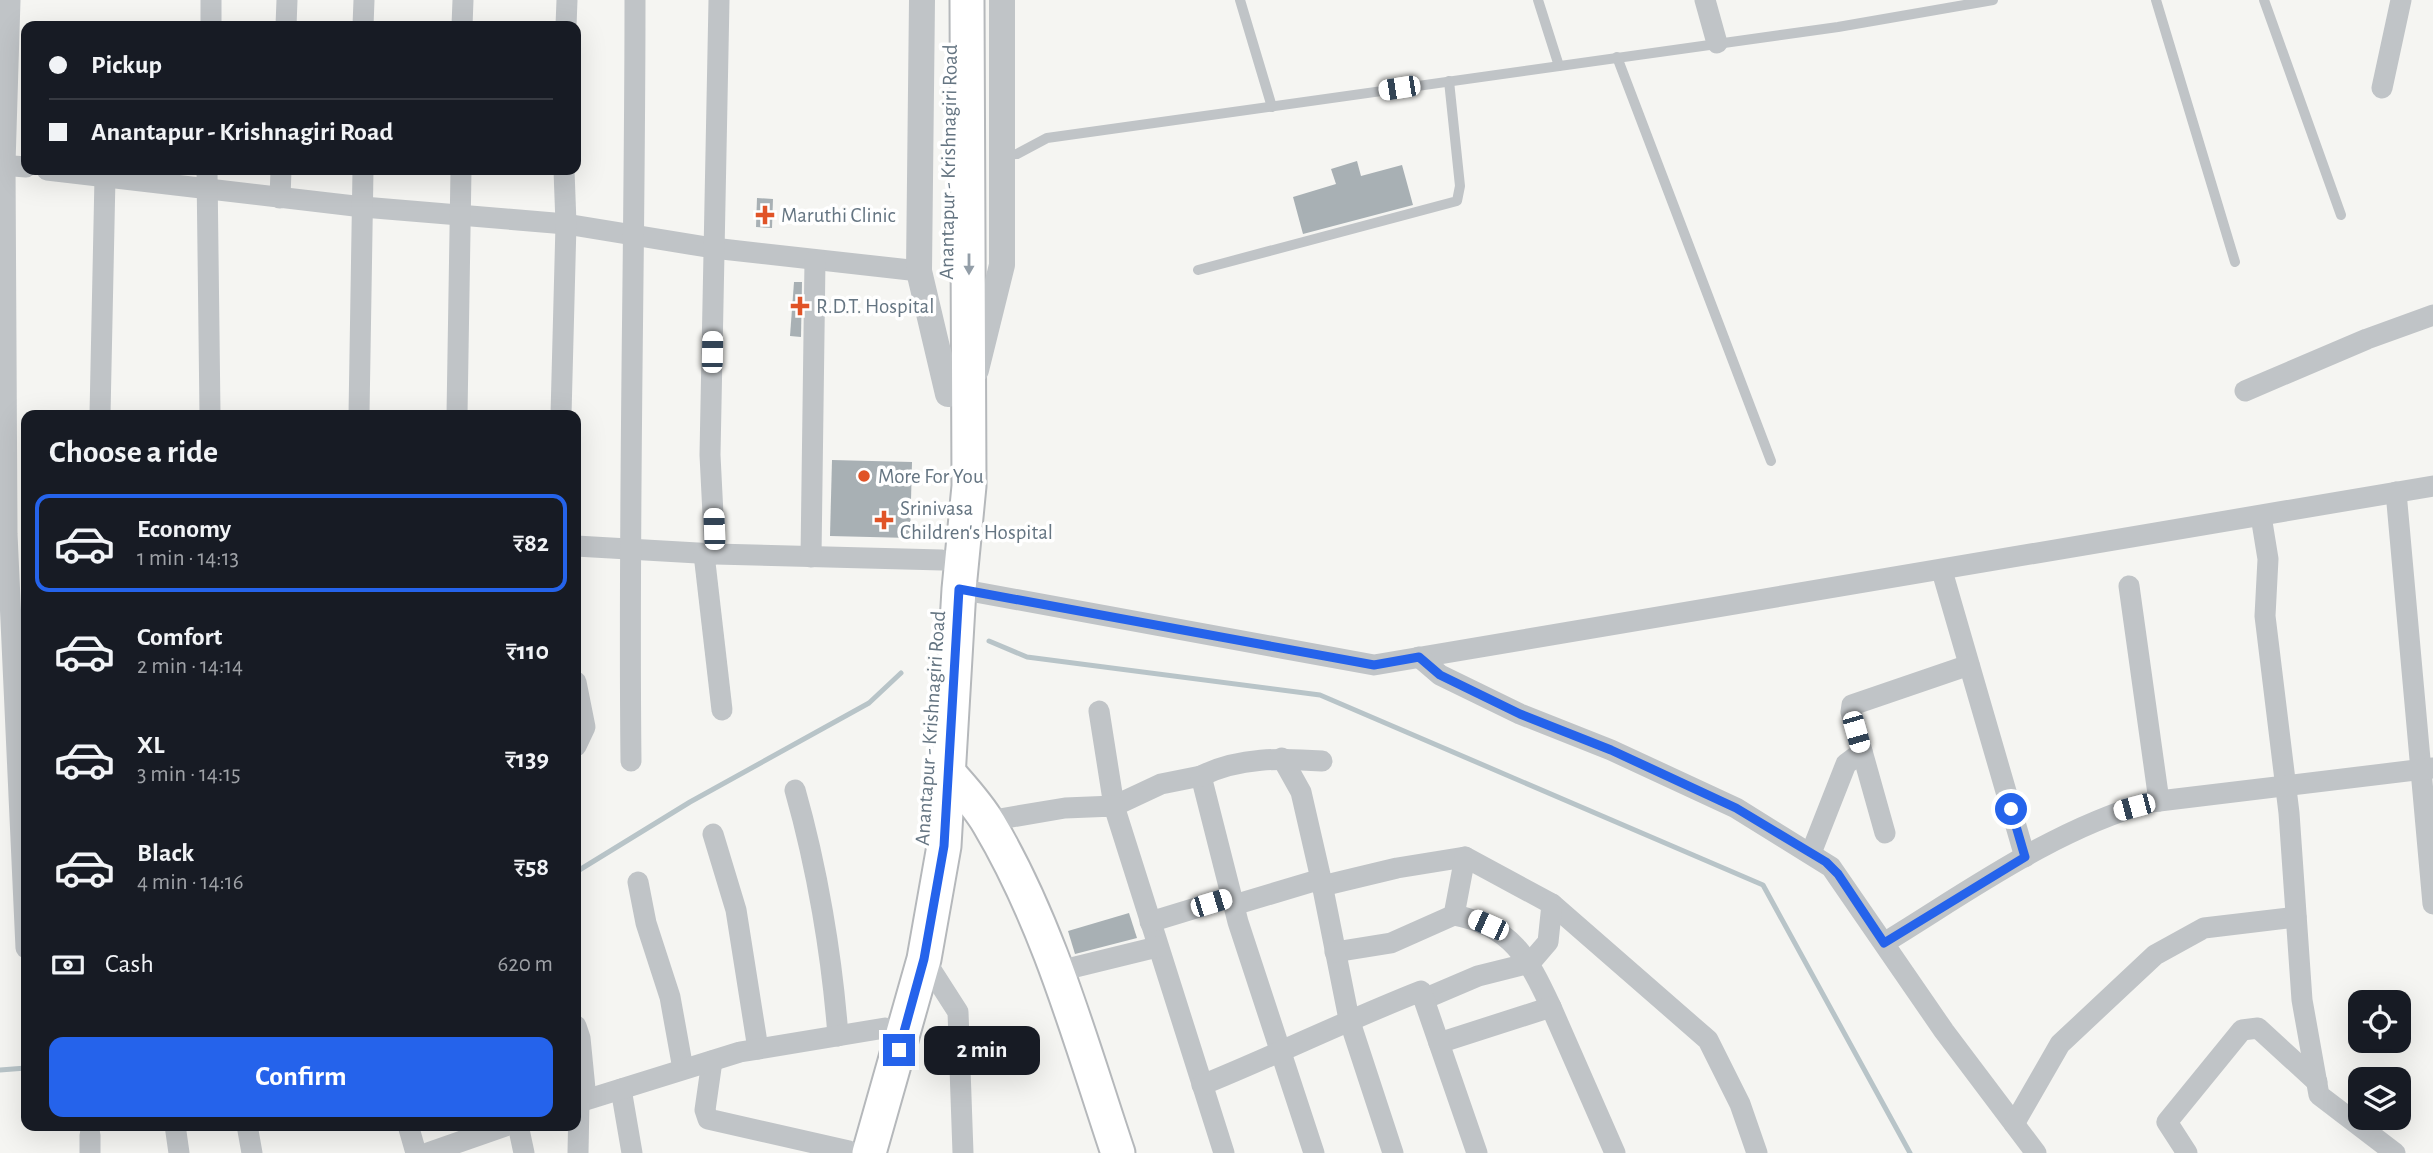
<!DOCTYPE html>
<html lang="en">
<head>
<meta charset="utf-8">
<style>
	:root { --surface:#171b24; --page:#20242c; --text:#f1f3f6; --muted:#9ea1a6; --line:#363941; --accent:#2563eb }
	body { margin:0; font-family:"Alegreya Sans",sans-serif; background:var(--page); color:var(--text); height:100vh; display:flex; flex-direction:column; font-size:26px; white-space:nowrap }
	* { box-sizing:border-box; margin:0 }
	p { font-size:23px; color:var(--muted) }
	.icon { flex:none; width:38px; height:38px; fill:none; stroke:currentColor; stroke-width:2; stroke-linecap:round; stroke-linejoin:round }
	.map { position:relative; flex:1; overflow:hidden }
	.details { position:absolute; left:21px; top:410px; width:560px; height:721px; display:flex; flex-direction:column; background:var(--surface); border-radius:14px; box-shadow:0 7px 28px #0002 }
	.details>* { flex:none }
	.hud { position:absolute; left:21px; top:21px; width:560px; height:154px; border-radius:14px; box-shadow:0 7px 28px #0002; display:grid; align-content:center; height:154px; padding:0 28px; background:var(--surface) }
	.controls { position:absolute; left:2348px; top:990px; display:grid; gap:14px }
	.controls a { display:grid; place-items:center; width:63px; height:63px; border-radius:14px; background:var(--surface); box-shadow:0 7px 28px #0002; font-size:35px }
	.end { position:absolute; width:32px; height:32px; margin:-16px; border:9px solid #2563eb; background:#fff; box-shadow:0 0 0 4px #fff }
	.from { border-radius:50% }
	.bubble { position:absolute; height:49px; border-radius:14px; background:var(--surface); box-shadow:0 7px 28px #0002; font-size:23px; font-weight:700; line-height:49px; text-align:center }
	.car { position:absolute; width:21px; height:42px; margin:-21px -10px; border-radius:9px; box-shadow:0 0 5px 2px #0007; background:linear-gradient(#fff 24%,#345 0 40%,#fff 0 76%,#345 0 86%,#fff 0) }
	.hud b { display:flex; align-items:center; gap:24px; height:66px; font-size:26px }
	.hud b+b { border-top:2px solid var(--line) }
	.hud i { width:18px; height:18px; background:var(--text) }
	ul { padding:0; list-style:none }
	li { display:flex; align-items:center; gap:21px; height:98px; margin:0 14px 10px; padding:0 14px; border:4px solid transparent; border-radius:14px }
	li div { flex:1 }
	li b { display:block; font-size:26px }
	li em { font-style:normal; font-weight:700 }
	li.active { border-color:var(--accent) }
	li>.icon { width:63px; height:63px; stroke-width:1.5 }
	h2 { padding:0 28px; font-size:32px; line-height:84px }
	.pay { display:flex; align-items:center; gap:18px; height:77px; padding:0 28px; font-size:26px }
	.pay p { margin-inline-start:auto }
	.button { display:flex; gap:14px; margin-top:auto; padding:14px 28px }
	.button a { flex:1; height:80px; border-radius:14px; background:var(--accent); color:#fff; font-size:28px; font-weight:700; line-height:80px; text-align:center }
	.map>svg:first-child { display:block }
</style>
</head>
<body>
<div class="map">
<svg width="2433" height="1153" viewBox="0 0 2433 1153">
	<rect width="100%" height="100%" fill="#f5f5f2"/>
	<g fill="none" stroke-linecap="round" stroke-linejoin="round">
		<g stroke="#b8c4c8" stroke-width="5">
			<path d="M989 641 1027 657 1320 695 1763 885 1910 1153"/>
			<path d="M576 872 690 802 869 703 901 673"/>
			<path d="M0 1070 26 1068"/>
		</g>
	</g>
	<g fill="#a8b0b4">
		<path d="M1357 161 1361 176 1402 165 1413 205 1303 234 1293 197 1336 184 1331 169Z"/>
		<path d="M757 198 773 199 772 228 756 227Z"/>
		<path d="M794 282H802L801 337 790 336Z"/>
		<path d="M832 460 912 462 910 538 830 536Z"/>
		<path d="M1129 913 1137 938 1075 954 1068 931Z"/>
	</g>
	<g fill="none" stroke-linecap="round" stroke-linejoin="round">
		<g stroke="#b5b8bb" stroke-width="37">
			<g id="trunk">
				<path d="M942 765C958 784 977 803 989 824 1049 925 1081 1043 1118 1153"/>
				<path d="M869 1153 924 959 944 846 959 589 969 486 967 0"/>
			</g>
		</g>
		<g stroke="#c0c4c7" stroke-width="10">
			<path d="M1240 0 1272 107"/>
			<path d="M1538 0 1559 66"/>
			<path d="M2156 0 2235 262"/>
			<path d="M2264 0 2341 215"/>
			<path d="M1617 57 1771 461"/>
			<path d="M1002 155 1017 154 1047 138 1838 27 1993 0"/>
			<path d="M1198 270 1457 201 1460 186 1449 81"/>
		</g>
		<g stroke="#c0c4c7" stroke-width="21">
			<path d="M10 0 5 164 7 534 26 948"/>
			<path d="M1705 0 1717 43"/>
			<path d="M211 26V0"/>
			<path d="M286 26 287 0"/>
			<path d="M363 26 364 0"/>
			<path d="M462 26 463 0"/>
			<path d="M566 26 567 0"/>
			<path d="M2382 88 2401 0"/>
			<path d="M0 165 26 167"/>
			<path d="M47 170 363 207 566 224 713 248 919 271"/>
			<path d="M207 170 210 415"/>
			<path d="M280 198 281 170"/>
			<path d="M2245 391 2367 339 2433 315"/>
			<path d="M100 415 105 177"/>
			<path d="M359 415 363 170"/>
			<path d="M457 415 461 170"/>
			<path d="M561 415 566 224 564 170"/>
			<path d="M2396 492 2433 904"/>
			<path d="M2261 516 2268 559 2265 616 2289 813 2302 1000 2319 1095 2395 1153"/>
			<path d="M576 546 715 554 942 560"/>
			<path d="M704 554 722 710"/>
			<path d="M715 554 710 455 719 0"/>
			<path d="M811 557 815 260"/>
			<path d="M1942 571 2025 857"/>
			<path d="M2129 586 2159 801"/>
			<path d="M959 589 1374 665 2433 486"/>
			<path d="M1419 657 1440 675 1520 714 1611 750 1736 808 1831 867 1944 1031 2036 1153"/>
			<path d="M576 682 585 727 576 746"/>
			<path d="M1099 711 1114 806 1161 784 1201 776 1238 922 1314 1153"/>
			<path d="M1282 758 1301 792 1321 879"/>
			<path d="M631 761C628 507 635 254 635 0"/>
			<path d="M1201 776C1239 757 1282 758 1322 761"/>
			<path d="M795 790C817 867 832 956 838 1036"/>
			<path d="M988 821 1065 808 1114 806 1224 1153"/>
			<path d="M1885 833 1851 712 1852 705 1969 665"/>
			<path d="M713 834 736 910 758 1049"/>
			<path d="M1811 853 1846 764 1862 752"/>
			<path d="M638 882 646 923 670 997 683 1069"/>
			<path d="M1322 886 1397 868 1465 857"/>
			<path d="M1234 905 1321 879 1349 1019 1393 1153"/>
			<path d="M1454 915C1512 926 1528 958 1551 1007"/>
			<path d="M1150 922 1232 897"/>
			<path d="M1884 943C1969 891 2054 829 2151 802L2433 768"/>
			<path d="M1335 952 1391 943 1454 915 1465 857 1552 904 1708 1040 1740 1104 1757 1153"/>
			<path d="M924 959 958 1012 963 1153"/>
			<path d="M1055 972 1157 947"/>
			<path d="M1424 999 1478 976 1530 963 1548 942 1552 904"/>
			<path d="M576 1026 580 1038 586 1099"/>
			<path d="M1439 1043 1551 1007 1615 1153"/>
			<path d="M712 1061 705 1110 708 1119 849 1151"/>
			<path d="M1202 1085C1276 1055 1347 1020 1421 991L1477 1153"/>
			<path d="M621 1089 632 1153"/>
			<path d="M576 1103 740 1052 885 1028"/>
			<path d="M2014 1124 2060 1044 2155 955 2204 928 2296 917"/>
			<path d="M175 1125 179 1153"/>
			<path d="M247 1125 252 1153"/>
			<path d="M408 1125 416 1153"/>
			<path d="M518 1125 524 1153"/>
			<path d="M90 1135V1153"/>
			<path d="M428 1153 508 1125"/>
			<path d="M578 1153 579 1102"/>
			<path d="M2187 1153 2167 1122 2242 1030 2258 1028 2317 1082"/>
		</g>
		<g stroke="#c0c4c7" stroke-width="26">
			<path d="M922 0 919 271 948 394"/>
			<path d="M976 370 1002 265V0"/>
		</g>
		<use href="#trunk" stroke="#fff" stroke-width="33"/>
	</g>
	<defs><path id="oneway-solid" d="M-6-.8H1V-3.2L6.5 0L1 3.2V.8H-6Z" transform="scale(1.75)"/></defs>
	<use fill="#939ea8" href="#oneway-solid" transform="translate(969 264) rotate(90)"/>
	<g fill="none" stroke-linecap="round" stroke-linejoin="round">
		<path stroke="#2563eb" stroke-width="9" d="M899 1050 924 959 944 846 959 589 1374 665 1419 657 1440 675 1520 714 1611 750 1736 808 1826 862 1838 874 1884 943 2025 857 2011 809"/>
	</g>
	<g fill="#e05327" stroke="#fff" stroke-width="2.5">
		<path d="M761.5 204.5h7v7h7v7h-7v7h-7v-7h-7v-7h7z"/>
		<path d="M796.5 295.5h7v7h7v7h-7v7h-7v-7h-7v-7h7z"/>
		<circle cx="864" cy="476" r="7"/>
		<path d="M880.5 509.5h7v7h7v7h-7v7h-7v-7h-7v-7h7z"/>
	</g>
	<g text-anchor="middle" stroke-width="7" stroke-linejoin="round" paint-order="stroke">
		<g font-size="21" fill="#657582" stroke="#fff">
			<text transform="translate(948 162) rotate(-89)" y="7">Anantapur - Krishnagiri Road</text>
			<text transform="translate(930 728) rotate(-86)" y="7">Anantapur - Krishnagiri Road</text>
		</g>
		<g font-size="21" fill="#657582" stroke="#fff" text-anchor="start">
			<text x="781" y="222">Maruthi Clinic</text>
			<text x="816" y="313">R.D.T. Hospital</text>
			<text x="878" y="483">More For You</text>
			<text x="900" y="515">Srinivasa<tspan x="900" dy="24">Children's Hospital</tspan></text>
		</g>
	</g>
</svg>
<div class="controls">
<a><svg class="icon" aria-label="locate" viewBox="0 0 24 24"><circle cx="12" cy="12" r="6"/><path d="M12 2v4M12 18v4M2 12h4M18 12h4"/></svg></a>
<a><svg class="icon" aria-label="layers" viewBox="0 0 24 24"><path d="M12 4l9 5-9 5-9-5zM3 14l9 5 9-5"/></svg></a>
</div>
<i class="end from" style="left:2011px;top:809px"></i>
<i class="end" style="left:899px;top:1050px"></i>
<div class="bubble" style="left:924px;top:1026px;width:116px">2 min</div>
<i class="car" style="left:1399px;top:88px;rotate:261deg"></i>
<i class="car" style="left:712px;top:352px;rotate:1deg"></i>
<i class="car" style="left:714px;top:529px;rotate:358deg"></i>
<i class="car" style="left:1856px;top:732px;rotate:164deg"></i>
<i class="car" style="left:2134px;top:807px;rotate:255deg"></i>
<i class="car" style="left:1211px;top:903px;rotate:73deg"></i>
<i class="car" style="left:1488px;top:925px;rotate:294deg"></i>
<div class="hud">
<b><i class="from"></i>Pickup</b>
<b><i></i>Anantapur - Krishnagiri Road</b>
</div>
<section class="details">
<h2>Choose a ride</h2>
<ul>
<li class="active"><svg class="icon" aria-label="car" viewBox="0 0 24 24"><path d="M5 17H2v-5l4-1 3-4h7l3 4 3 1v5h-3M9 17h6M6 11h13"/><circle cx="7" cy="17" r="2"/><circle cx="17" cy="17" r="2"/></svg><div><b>Economy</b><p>1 min · 14:13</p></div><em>₹82</em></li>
<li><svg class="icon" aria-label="car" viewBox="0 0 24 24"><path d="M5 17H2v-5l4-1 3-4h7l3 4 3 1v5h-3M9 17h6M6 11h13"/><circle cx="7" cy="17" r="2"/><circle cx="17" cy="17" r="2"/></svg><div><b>Comfort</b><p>2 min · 14:14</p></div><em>₹110</em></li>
<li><svg class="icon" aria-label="car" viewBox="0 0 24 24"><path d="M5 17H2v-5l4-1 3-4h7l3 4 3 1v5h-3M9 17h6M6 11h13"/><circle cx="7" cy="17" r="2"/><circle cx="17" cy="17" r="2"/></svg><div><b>XL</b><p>3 min · 14:15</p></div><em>₹139</em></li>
<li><svg class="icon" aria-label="car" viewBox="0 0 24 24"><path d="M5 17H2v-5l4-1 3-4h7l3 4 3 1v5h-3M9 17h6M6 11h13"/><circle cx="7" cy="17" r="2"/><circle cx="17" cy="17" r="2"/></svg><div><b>Black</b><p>4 min · 14:16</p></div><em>₹58</em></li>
</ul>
<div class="pay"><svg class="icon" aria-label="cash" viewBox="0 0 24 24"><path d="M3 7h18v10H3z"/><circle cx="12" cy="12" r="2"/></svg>Cash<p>620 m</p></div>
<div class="button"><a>Confirm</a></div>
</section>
</div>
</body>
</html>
